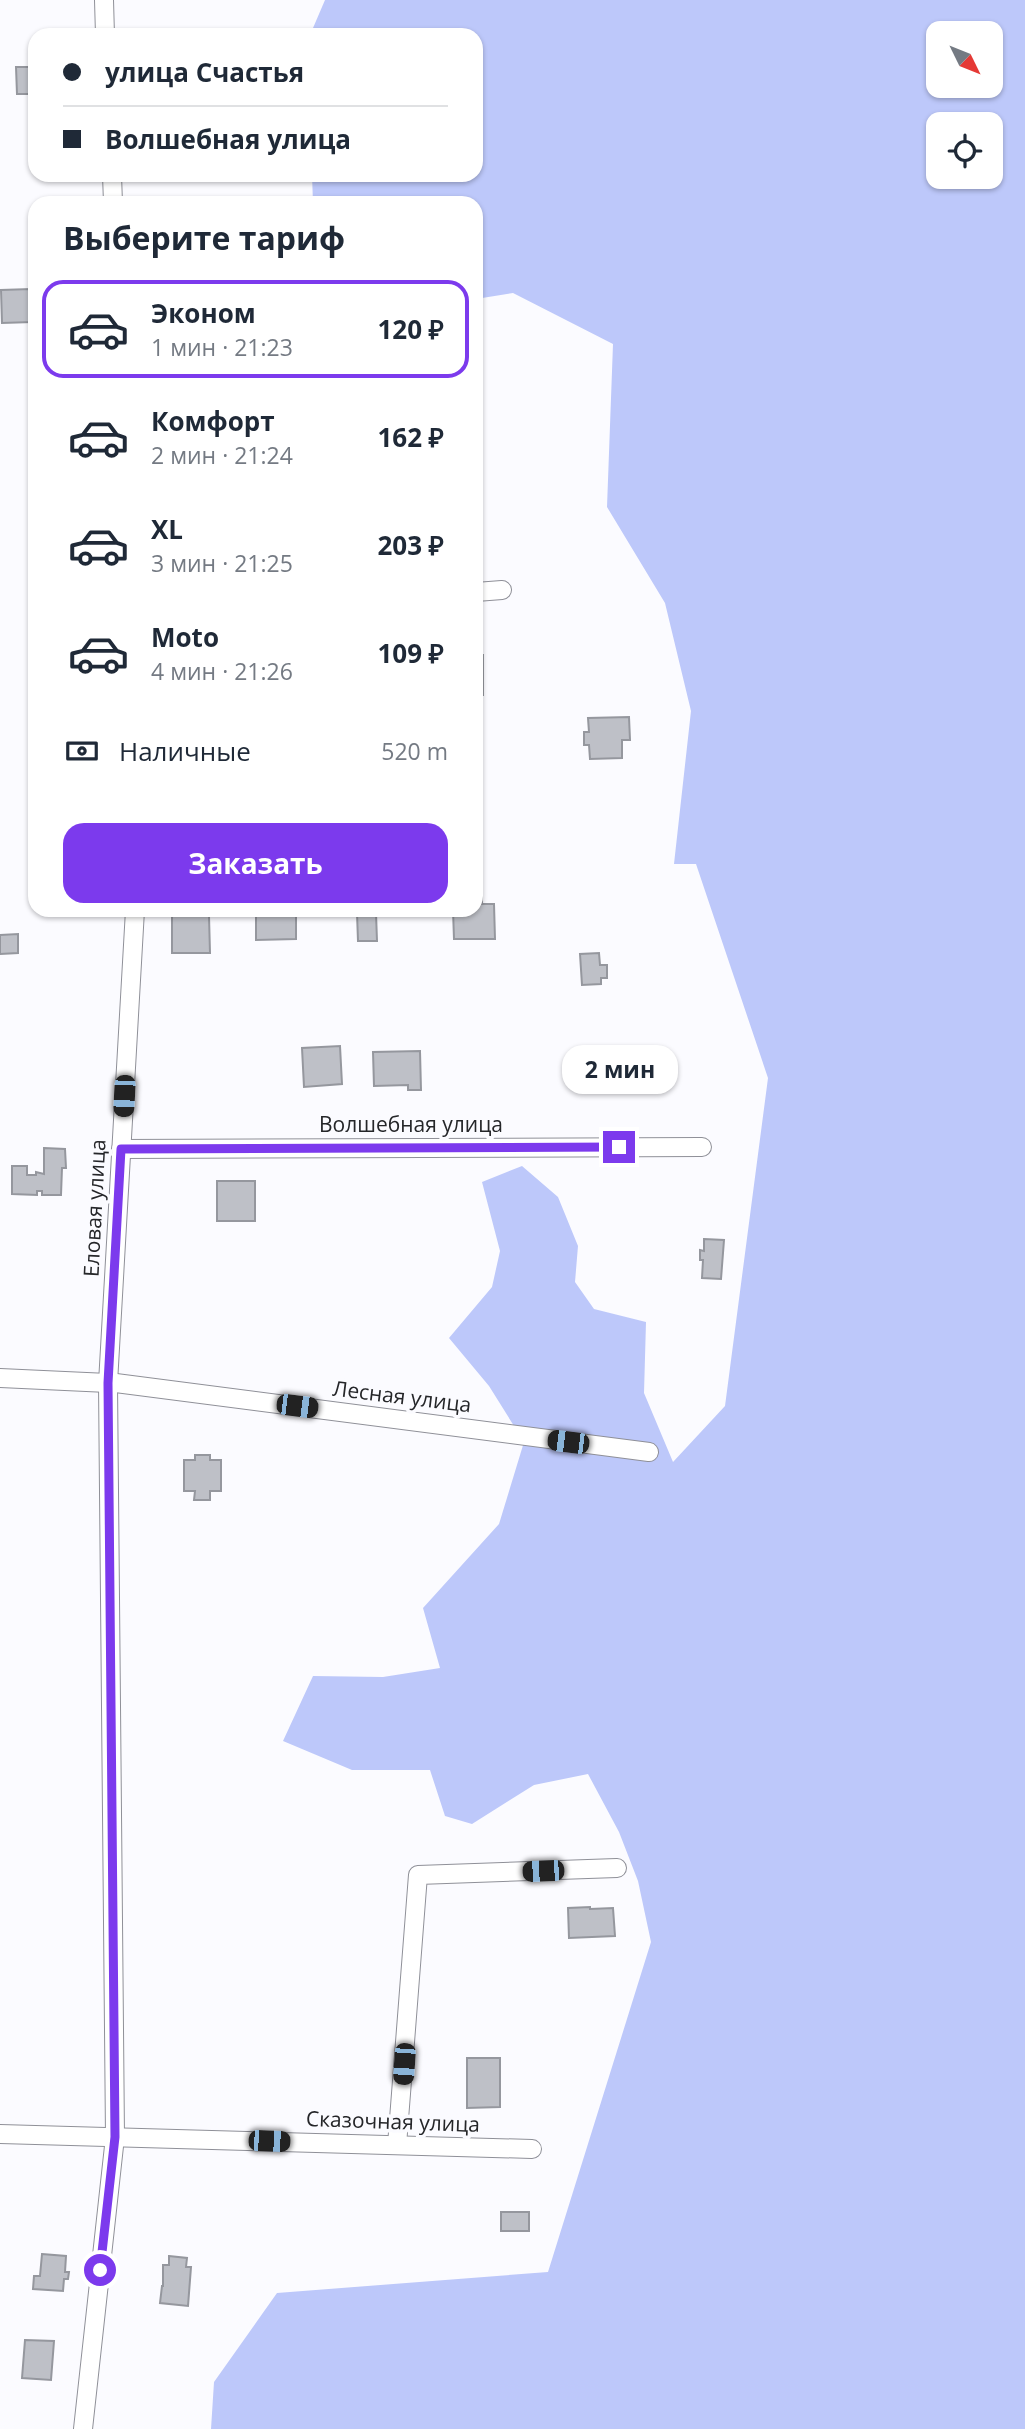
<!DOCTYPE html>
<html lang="ru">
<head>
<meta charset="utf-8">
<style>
	:root { --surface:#fff; --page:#f6f6f7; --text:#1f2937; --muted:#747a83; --line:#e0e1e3; --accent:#7c3aed }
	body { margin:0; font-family:"Open Sans",sans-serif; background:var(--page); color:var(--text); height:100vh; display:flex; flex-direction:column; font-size:26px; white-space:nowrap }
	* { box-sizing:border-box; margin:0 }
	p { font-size:23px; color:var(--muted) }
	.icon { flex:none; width:38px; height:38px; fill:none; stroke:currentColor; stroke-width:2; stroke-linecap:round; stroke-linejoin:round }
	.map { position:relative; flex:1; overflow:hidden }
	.sheet { position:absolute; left:28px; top:196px; width:455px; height:721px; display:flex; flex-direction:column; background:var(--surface); border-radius:21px; box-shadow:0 2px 5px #0004 }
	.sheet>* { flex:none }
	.guide { position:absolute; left:28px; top:28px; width:455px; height:154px; border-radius:21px; box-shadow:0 2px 5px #0004; display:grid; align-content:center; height:154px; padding:0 35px; background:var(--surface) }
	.needle { width:46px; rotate:133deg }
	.buttons { position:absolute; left:926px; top:21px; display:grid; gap:14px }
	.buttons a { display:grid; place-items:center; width:77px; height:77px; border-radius:14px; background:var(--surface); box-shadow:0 2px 5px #0004; font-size:35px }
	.end { position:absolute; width:32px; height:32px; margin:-16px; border:9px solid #7c3aed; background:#fff; box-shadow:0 0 0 4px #fff }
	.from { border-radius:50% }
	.bubble { position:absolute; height:49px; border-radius:21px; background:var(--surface); box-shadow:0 2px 5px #0004; font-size:23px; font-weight:700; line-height:49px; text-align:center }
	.car { position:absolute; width:21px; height:42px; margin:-21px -10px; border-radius:9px; box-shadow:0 0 5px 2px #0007; background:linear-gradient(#222 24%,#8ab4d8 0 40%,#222 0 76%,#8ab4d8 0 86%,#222 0) }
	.guide b { display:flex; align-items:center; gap:24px; height:66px; font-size:26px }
	.guide b+b { border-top:2px solid var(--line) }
	.guide i { width:18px; height:18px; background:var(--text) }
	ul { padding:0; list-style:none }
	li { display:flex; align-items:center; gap:21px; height:98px; margin:0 14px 10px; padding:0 21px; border:4px solid transparent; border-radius:21px }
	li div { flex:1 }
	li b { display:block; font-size:26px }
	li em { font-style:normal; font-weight:700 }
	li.active { border-color:var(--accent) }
	li>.icon { width:63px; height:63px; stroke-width:1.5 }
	h2 { padding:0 35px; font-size:32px; line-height:84px }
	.pay { display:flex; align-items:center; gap:18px; height:77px; padding:0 35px; font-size:26px }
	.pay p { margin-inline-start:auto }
	.cta { display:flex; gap:14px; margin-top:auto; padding:14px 35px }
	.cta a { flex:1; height:80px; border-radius:21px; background:var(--accent); color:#fff; font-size:28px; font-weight:700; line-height:80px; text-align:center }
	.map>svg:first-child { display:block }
</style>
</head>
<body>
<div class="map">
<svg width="1025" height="2429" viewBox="0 0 1025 2429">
	<rect width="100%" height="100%" fill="#fbfbff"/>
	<path fill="#bdc8fa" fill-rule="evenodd" d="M325 0H1025V2429H211L214 2382 277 2293 548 2272 651 1942 638 1881 619 1832 588 1774 534 1785 472 1824 445 1816 430 1770H352L283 1741 313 1676 383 1677 440 1668 423 1608 499 1524 524 1442 489 1386 449 1338 492 1287 500 1251 482 1182 522 1166 558 1197 578 1246 575 1282 594 1309 646 1322 644 1393 673 1462 725 1406 768 1078 696 864H674L691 711 665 603 607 507 613 344 513 293 476 299V203H313L312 175H476V35H310ZM938 33H990V86H938ZM938 124H990V177H938Z"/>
	<g fill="#bec0c7" stroke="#95979e" stroke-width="2">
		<path d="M16 67H35V94H17Z"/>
		<path d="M31 289 32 322 2 323 1 290Z"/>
		<path d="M476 529H479L480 566H476Z"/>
		<rect x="476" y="655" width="7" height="40"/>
		<path d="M629 717 630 740H622V758L590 759 589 745H584V732H589L588 718Z"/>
		<path d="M482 897V904H494L495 939H454L453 910H476V898Z"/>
		<path d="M271 910 296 911V939L256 940V911Z"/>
		<path d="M357 913H376L377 941H358Z"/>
		<path d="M172 916H209L210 953H172Z"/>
		<path d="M18 934V953L0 954V935Z"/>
		<path d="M599 953 600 965H607V978H601V984L582 985 580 954Z"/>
		<path d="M340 1046 342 1084 304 1087 302 1048Z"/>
		<path d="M420 1051 421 1090H408V1085L374 1086 373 1052Z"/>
		<path d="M44 1148 65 1149 66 1168H62L61 1195H42V1191H37V1195L12 1194V1166H27V1175H36V1172L44 1174Z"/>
		<rect x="217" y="1181" width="38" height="40"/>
		<path d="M704 1239 724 1240 721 1279 702 1278 703 1260H700V1250L704 1251Z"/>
		<path d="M195 1455H210V1460H221V1491H210V1500H194L195 1491H184V1460H195Z"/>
		<path d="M590 1907V1909L613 1908 615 1936 569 1938 568 1908Z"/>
		<path d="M467 2058H500V2107L467 2108Z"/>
		<rect x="501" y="2212" width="28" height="19"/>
		<path d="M42 2254 66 2256 65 2272H69L68 2279H64L63 2291 33 2289 34 2276H40Z"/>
		<path d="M169 2256 187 2258 186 2267H191L188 2306 160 2303 162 2286H163V2265H169Z"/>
		<path d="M25 2340 54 2341 51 2380 22 2378Z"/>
	</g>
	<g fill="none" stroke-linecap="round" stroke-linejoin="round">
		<g stroke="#8f9098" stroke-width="20">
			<g id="street">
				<path d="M104 0 105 35"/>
				<path d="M112 175 113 203"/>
				<path d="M476 592 502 590"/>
				<path d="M121 1149 702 1147"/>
				<path d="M0 1378 108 1383"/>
				<path d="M108 1382 649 1452"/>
				<path d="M0 2134 532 2149"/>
				<path d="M397 2145 418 1875 617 1868"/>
				<path d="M83 2429 115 2137 108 1383 135 910"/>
			</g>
		</g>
		<use href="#street" stroke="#fff" stroke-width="18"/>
	</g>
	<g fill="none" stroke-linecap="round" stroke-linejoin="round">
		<path stroke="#7c3aed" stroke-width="9" d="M100 2270 115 2137 108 1383 121 1149 619 1147"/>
	</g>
	<g text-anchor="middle" stroke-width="7" stroke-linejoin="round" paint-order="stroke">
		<g font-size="21" fill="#252629" stroke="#fbfbff">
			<text x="411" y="1132">Волшебная улица</text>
			<text transform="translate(95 1208) rotate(-87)" y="7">Еловая улица</text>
			<text transform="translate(402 1397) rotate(7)" y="7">Лесная улица</text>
			<text transform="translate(393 2122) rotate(2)" y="7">Сказочная улица</text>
		</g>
	</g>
</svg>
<div class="buttons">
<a><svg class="needle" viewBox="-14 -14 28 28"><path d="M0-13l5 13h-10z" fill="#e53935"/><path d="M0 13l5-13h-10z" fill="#747a83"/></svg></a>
<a><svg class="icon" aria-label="locate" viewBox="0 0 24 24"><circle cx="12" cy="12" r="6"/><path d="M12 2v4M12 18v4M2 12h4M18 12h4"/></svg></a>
</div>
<i class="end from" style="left:100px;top:2270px"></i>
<i class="end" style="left:619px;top:1147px"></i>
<div class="bubble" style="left:562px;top:1045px;width:116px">2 мин</div>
<i class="car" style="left:124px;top:1096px;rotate:183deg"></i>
<i class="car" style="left:297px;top:1406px;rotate:97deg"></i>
<i class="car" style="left:568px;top:1442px;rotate:277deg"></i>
<i class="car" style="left:543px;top:1871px;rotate:268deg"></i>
<i class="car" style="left:404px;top:2064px;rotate:184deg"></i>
<i class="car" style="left:269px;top:2141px;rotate:92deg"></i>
<div class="guide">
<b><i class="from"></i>улица Счастья</b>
<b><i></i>Волшебная улица</b>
</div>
<section class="sheet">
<h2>Выберите тариф</h2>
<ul>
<li class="active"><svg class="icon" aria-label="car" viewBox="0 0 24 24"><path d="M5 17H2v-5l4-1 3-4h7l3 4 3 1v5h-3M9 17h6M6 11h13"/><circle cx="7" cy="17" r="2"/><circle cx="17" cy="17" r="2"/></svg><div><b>Эконом</b><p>1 мин · 21:23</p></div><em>120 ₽</em></li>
<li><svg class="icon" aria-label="car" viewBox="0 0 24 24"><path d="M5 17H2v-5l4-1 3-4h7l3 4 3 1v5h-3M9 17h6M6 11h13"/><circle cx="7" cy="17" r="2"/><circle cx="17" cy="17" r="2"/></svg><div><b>Комфорт</b><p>2 мин · 21:24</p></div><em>162 ₽</em></li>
<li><svg class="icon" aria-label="car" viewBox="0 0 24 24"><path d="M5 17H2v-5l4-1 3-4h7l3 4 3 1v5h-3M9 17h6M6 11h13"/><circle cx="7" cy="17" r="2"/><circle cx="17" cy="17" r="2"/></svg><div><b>XL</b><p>3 мин · 21:25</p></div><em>203 ₽</em></li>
<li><svg class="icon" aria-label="car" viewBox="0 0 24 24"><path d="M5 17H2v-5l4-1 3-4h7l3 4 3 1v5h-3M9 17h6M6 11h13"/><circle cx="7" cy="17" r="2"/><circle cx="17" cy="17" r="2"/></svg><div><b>Moto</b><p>4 мин · 21:26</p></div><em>109 ₽</em></li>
</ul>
<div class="pay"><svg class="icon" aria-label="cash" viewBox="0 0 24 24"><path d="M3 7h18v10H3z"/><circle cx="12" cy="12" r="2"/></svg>Наличные<p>520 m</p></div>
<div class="cta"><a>Заказать</a></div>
</section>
</div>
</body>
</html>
